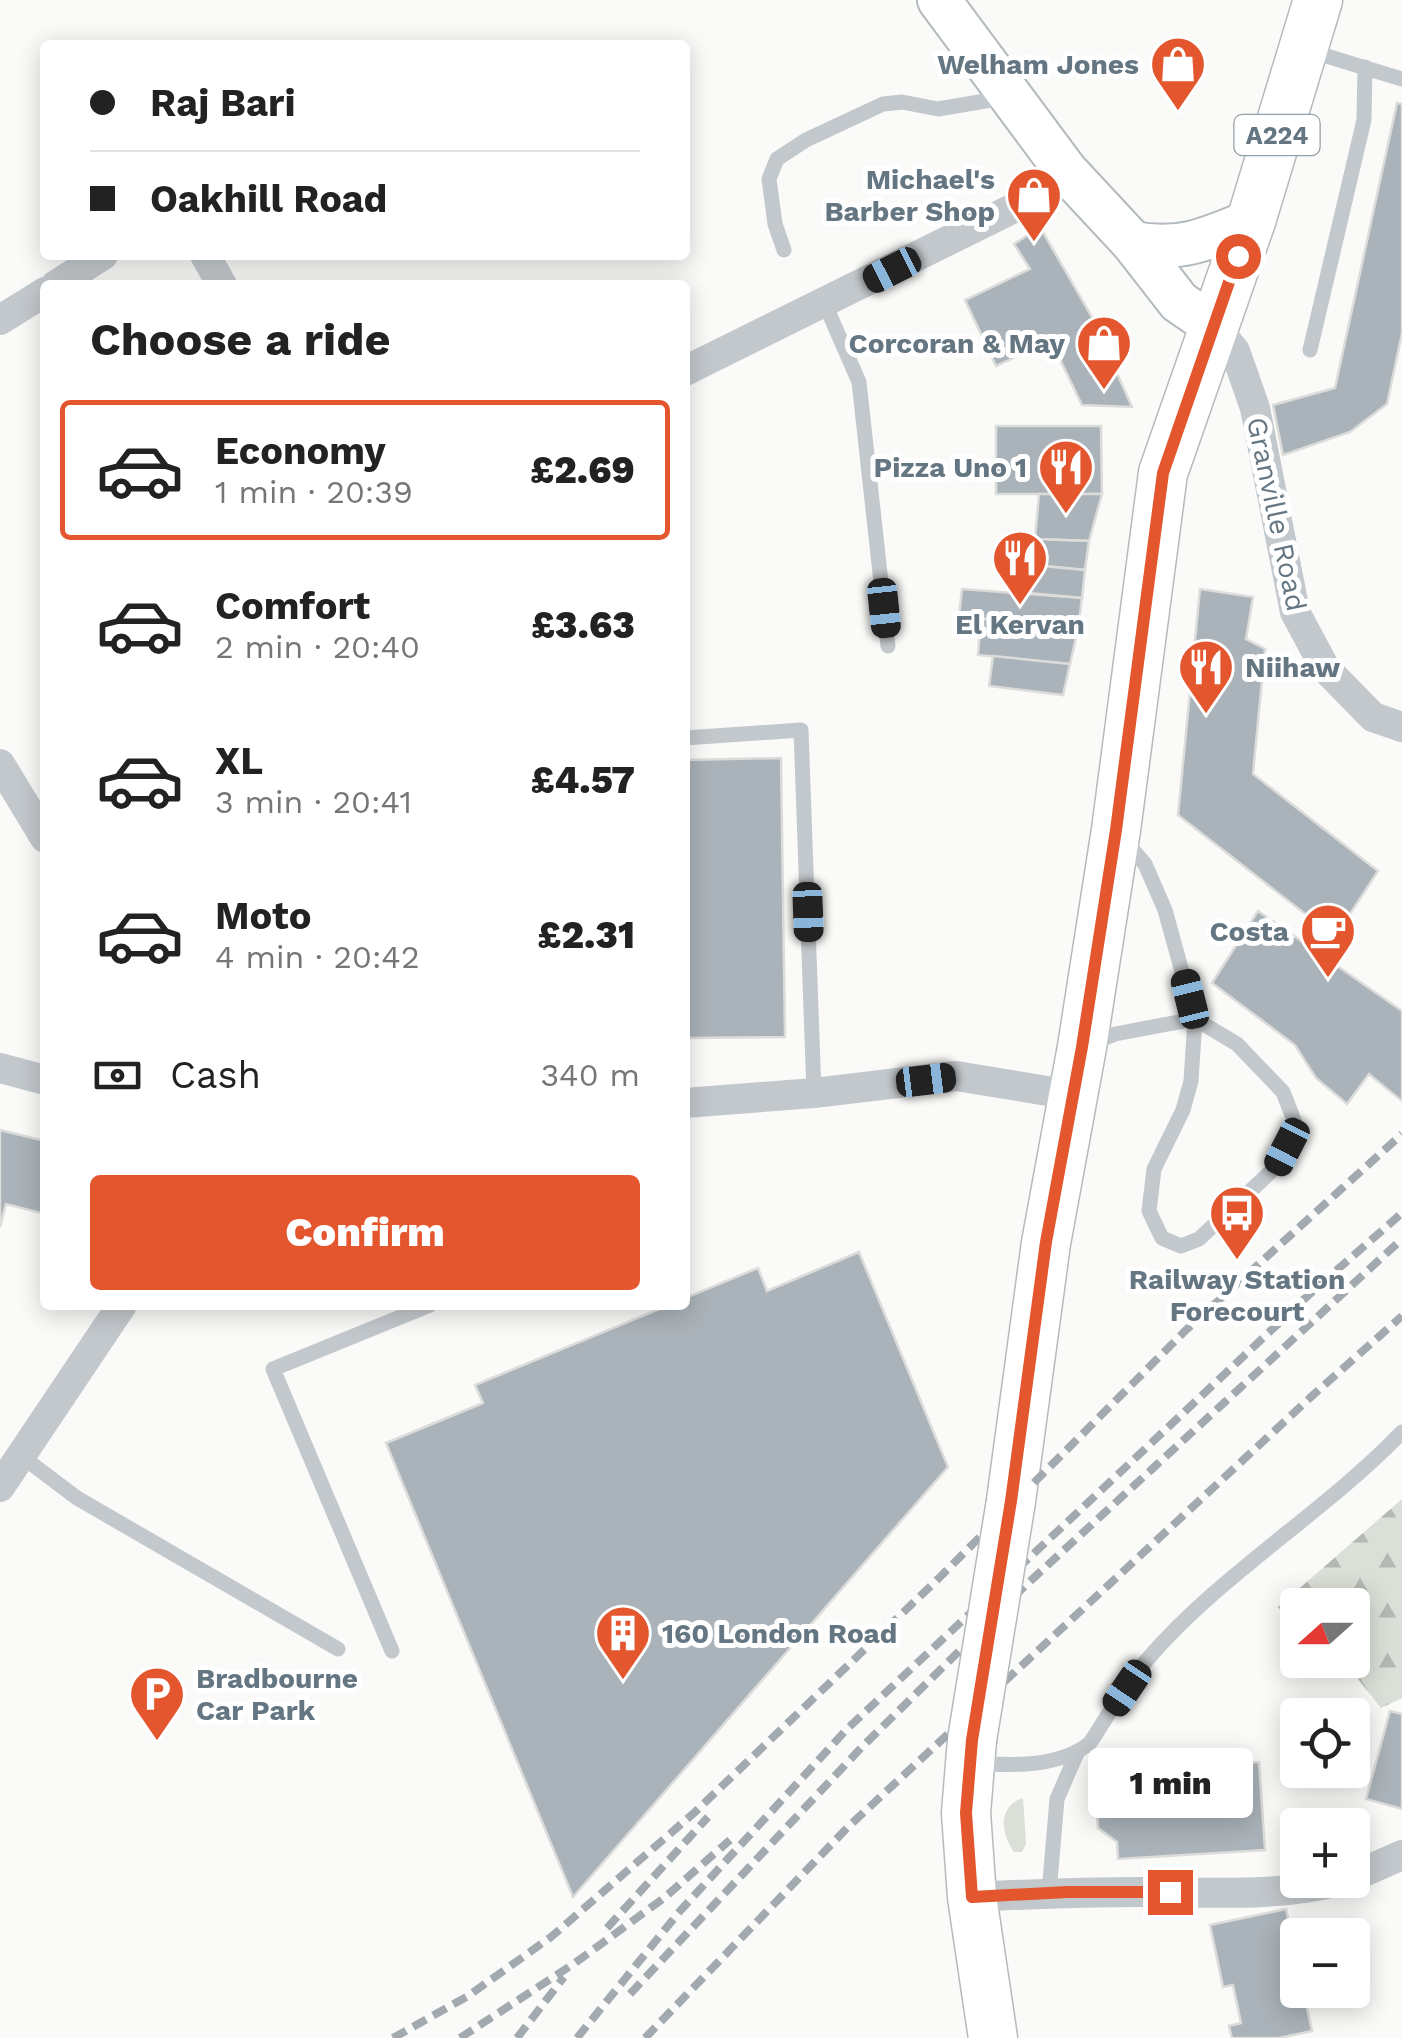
<!DOCTYPE html>
<html lang="en">
<head>
<meta charset="utf-8">
<style>
	:root { --surface:#fff; --page:#f2f2f2; --text:#222; --muted:#767676; --line:#e0e0e0; --accent:#e4572e }
	body { margin:0; font-family:"Work Sans",sans-serif; background:var(--page); color:var(--text); height:100vh; display:flex; flex-direction:column; font-size:38px; white-space:nowrap }
	* { box-sizing:border-box; margin:0 }
	p { font-size:32px; color:var(--muted) }
	.icon { flex:none; width:55px; height:55px; fill:none; stroke:currentColor; stroke-width:2; stroke-linecap:round; stroke-linejoin:round }
	.map { position:relative; flex:1; overflow:hidden }
	.sheet { position:absolute; left:40px; top:280px; width:650px; height:1030px; display:flex; flex-direction:column; background:var(--surface); border-radius:10px; box-shadow:0 5px 25px #0003 }
	.sheet>* { flex:none }
	.banner { position:absolute; left:40px; top:40px; width:650px; height:220px; border-radius:10px; box-shadow:0 5px 25px #0003; display:grid; align-content:center; height:220px; padding:0 50px; background:var(--surface) }
	.needle { width:65px; rotate:249deg }
	.controls { position:absolute; left:1280px; top:1588px; display:grid; gap:20px }
	.controls a { display:grid; place-items:center; width:90px; height:90px; border-radius:10px; background:var(--surface); box-shadow:0 5px 25px #0003; font-size:50px }
	.end { position:absolute; width:45px; height:45px; margin:-22px; border:12px solid #e4572e; background:#fff; box-shadow:0 0 0 5px #fff }
	.from { border-radius:50% }
	.bubble { position:absolute; height:70px; border-radius:10px; background:var(--surface); box-shadow:0 5px 25px #0003; font-size:32px; font-weight:800; line-height:70px; text-align:center }
	.car { position:absolute; width:30px; height:60px; margin:-30px -15px; border-radius:12px; box-shadow:0 0 8px 2px #0007; background:linear-gradient(#222 24%,#8ab4d8 0 40%,#222 0 76%,#8ab4d8 0 86%,#222 0) }
	.banner b { display:flex; align-items:center; gap:35px; height:95px; font-size:38px }
	.banner b+b { border-top:2px solid var(--line) }
	.banner i { width:25px; height:25px; background:var(--text) }
	ul { padding:0; list-style:none }
	li { display:flex; align-items:center; gap:30px; height:140px; margin:0 20px 15px; padding:0 30px; border:5px solid transparent; border-radius:10px }
	li div { flex:1 }
	li b { display:block; font-size:38px }
	li em { font-style:normal; font-weight:800 }
	li.active { border-color:var(--accent) }
	li>.icon { width:90px; height:90px; stroke-width:1.5 }
	h2 { padding:0 50px; font-size:45px; line-height:120px }
	.pay { display:flex; align-items:center; gap:25px; height:110px; padding:0 50px; font-size:38px }
	.pay p { margin-inline-start:auto }
	.action { display:flex; gap:20px; margin-top:auto; padding:20px 50px }
	.action a { flex:1; height:115px; border-radius:10px; background:var(--accent); color:#fff; font-size:40px; font-weight:800; line-height:115px; text-align:center }
	.map>svg:first-child { display:block }
</style>
</head>
<body>
<div class="map">
<svg width="1402" height="2038" viewBox="0 0 1402 2038">
	<defs>
		<pattern id="forest-firs" width="22" height="20" patternUnits="userSpaceOnUse" patternTransform="scale(2.5)"><rect width="22" height="20" fill="#dadfd7"/><path d="M5 1l3.5 6h-7zM16 11l3.5 6h-7z" fill="#b4b9b4"/></pattern>
	</defs>
	<rect width="100%" height="100%" fill="#fafaf8"/>
	<path fill="#dadfd7" d="M1023 1798 1026 1844 1022 1852H1014C1001 1833 997 1807 1023 1798Z"/>
	<path fill="url(#forest-firs)" d="M1402 1499V1698L1381 1708 1343 1660H1352V1605H1298L1297 1621 1292 1623 1278 1607Z"/>
	<g fill="#aab3b9" stroke="#dcdcda" stroke-width="2.5">
		<path d="M1397 103 1402 104V333L1387 404 1350 432 1283 455 1273 405 1335 388Z"/>
		<path d="M1040 227 1092 317 1132 407 1082 405 1051 341 996 366 965 300 1030 269 1014 244Z"/>
		<path d="M996 426H1101L1102 494H996Z"/>
		<path d="M1039 494H1102L1089 541 1035 539Z"/>
		<path d="M1035 539 1089 541 1085 570 1032 565Z"/>
		<path d="M1032 565 1085 570 1082 598 1029 593Z"/>
		<path d="M962 589 1082 598 1078 629 959 616Z"/>
		<path d="M1200 589 1253 597 1246 639 1265 649 1253 774 1378 871 1335 937 1178 815Z"/>
		<path d="M981 619 1078 629 1070 664 978 655Z"/>
		<path d="M993 656 1070 664 1063 695 989 686Z"/>
		<path d="M781 758 785 1037 685 1038V760Z"/>
		<path d="M1258 911 1402 1011V1101L1369 1074 1347 1104 1316 1078 1295 1045 1212 983Z"/>
		<path d="M0 1130 45 1141V1214L6 1204 0 1227Z"/>
		<path d="M859 1252 948 1467 573 1897 386 1443 483 1403 475 1385 669 1305H685V1298L758 1268 767 1291Z"/>
		<path d="M1390 1711 1402 1714V1809L1366 1799Z"/>
		<path d="M1259 1762 1265 1850 1118 1859 1117 1842 1098 1828 1096 1801 1112 1787V1773Z"/>
		<path d="M1286 1909 1298 1963V1990H1303L1312 2031 1279 2038H1232L1229 2026 1241 2023 1233 1985 1223 1987 1210 1925Z"/>
	</g>
	<g fill="none" stroke-linecap="round" stroke-linejoin="round">
		<g stroke="#b3babf" stroke-width="46">
			<g id="secondary">
				<path d="M939 0 1066 171 1133 243 1179 302 1214 326"/>
				<path d="M1133 243C1180 252 1208 239 1251 221"/>
			</g>
		</g>
		<g stroke="#b5babe" stroke-width="51">
			<g id="primary">
				<path d="M1011 1501 1046 1243 1082 1047 1116 830 1163 473 1251 221 1318 0"/>
				<path d="M972 1740 966 1813 972 1897 993 2038"/>
			</g>
		</g>
		<g stroke="#c3c8cc" stroke-width="15">
			<path d="M1310 51 1402 79"/>
			<path d="M784 250 775 224 769 179 777 159 806 140 883 104 902 102 938 109 1003 98"/>
			<path d="M825 304 859 382 888 646"/>
			<path d="M1310 350 1364 120 1365 67"/>
			<path d="M685 738 801 730 814 1093"/>
			<path d="M1090 1044 1115 1034 1195 1019 1237 1044 1283 1092 1297 1128 1278 1165 1199 1239 1181 1246 1162 1238 1149 1211 1154 1169 1183 1110 1191 1081 1195 1019 1165 910 1145 864 1125 841"/>
			<path d="M20 1455 77 1498 338 1649"/>
			<path d="M392 1651 273 1369 430 1305"/>
			<path d="M976 1763C1013 1766 1060 1767 1090 1743 1108 1716 1125 1685 1146 1661 1219 1575 1323 1514 1402 1432"/>
			<path d="M1049 1893 1057 1799 1077 1753"/>
		</g>
		<g stroke="#c3c8cc" stroke-width="30">
			<path d="M205 255 222 285"/>
			<path d="M56 285 103 255"/>
			<path d="M0 320 45 292"/>
			<path d="M1214 326 1235 351 1255 408 1295 612 1325 668 1373 717 1402 727"/>
			<path d="M685 371 1028 201 1066 171"/>
			<path d="M0 764 45 838"/>
			<path d="M0 1068 45 1080"/>
			<path d="M685 1103 814 1093 956 1076 1072 1095"/>
			<path d="M0 1487 122 1305"/>
			<path d="M1352 1877 1402 1855"/>
			<path d="M972 1897C1029 1894 1085 1892 1142 1892 1207 1892 1279 1898 1342 1880"/>
		</g>
		<use href="#secondary" stroke="#fff" stroke-width="42"/>
		<use href="#primary" stroke="#fff" stroke-width="48"/>
		<g stroke="#a2aab0" stroke-width="8" stroke-dasharray="15 8" stroke-linecap="butt">
			<path d="M607 1928 708 1817"/>
			<path d="M630 1994 862 1747 1026 1585 1402 1239"/>
			<path d="M393 2038 468 1996 551 1937 695 1812 938 1579 1186 1330 1402 1134"/>
			<path d="M460 2038 575 1963 664 1898 730 1840"/>
			<path d="M517 2038 564 1977"/>
			<path d="M577 2038 680 1911 847 1729 1314 1290 1402 1213"/>
			<path d="M645 2038 849 1826 1312 1396 1402 1316"/>
		</g>
		<g stroke="#b5babe" stroke-width="51" stroke-linecap="butt">
			<path id="primary-bridge" d="M972 1740 1011 1501"/>
		</g>
		<use href="#primary-bridge" stroke="#fff" stroke-width="48"/>
	</g>
	<g fill="none" stroke-linecap="round" stroke-linejoin="round">
		<path stroke="#e4572e" stroke-width="12" d="M1170 1892H1067L972 1897 966 1813 972 1740 1011 1501 1046 1242 1082 1047 1116 830 1163 473 1238 256"/>
	</g>
	<defs>
		<g id="shop-pin" transform="scale(2.875)"><path d="M0 17L-7.5 6A9.5 9.5 0 1 1 7.5 6Z" fill="#e4572e" stroke="#fff"/><path d="M-5-2.5h2.3a2.7 3.5 0 0 1 5.4 0H5L5.5 6h-11ZM-1.5-2.5h3a1.5 2.3 0 0 0-3 0Z" fill="#fff"/></g>
		<g id="restaurant-pin" transform="scale(2.875)"><path d="M0 17L-7.5 6A9.5 9.5 0 1 1 7.5 6Z" fill="#e4572e" stroke="#fff"/><path d="M-5-6h1v4h1v-4h1v4h1v-4h1v5L-1.5 .5V6h-2V.5L-5-1ZM5-6V6H3V1.5H1.5Q1.5-4 5-6Z" fill="#fff"/></g>
		<g id="cafe-pin" transform="scale(2.875)"><path d="M0 17L-7.5 6A9.5 9.5 0 1 1 7.5 6Z" fill="#e4572e" stroke="#fff"/><path d="M-5.5-4.5H6V0H3Q3 3.5 0 3.5H-2.5Q-5.5 3.5-5.5 0ZM3-3.2v2h1.7v-2ZM-6 4.5H4V6H-6Z" fill="#fff"/></g>
		<g id="bus-pin" transform="scale(2.875)"><path d="M0 17L-7.5 6A9.5 9.5 0 1 1 7.5 6Z" fill="#e4572e" stroke="#fff"/><path d="M-5-6H5V4H4V6H2V4H-2V6H-4V4H-5ZM-3.5-4V0h7V-4ZM-3.5 1.2v1.5H-2V1.2ZM2 1.2v1.5H3.5V1.2Z" fill="#fff"/></g>
		<g id="building-pin" transform="scale(2.875)"><path d="M0 17L-7.5 6A9.5 9.5 0 1 1 7.5 6Z" fill="#e4572e" stroke="#fff"/><path d="M-4-6H4V6H1V3H-1V6H-4ZM-2.5-4.3h1.7v1.8h-1.7ZM.8-4.3h1.7v1.8H.8ZM-2.5-1h1.7V.8h-1.7ZM.8-1h1.7V.8H.8Z" fill="#fff"/></g>
		<g id="parking-pin" transform="scale(2.875)"><path d="M0 17L-7.5 6A9.5 9.5 0 1 1 7.5 6Z" fill="#e4572e" stroke="#fff"/><path d="M-3.5-5.5H1a3.5 3.5 0 0 1 0 7H-1V5.5H-3.5ZM-1-3.4V-.6H.8a1.4 1.4 0 0 0 0-2.8Z" fill="#fff"/></g>
	</defs>
	<g fill-rule="evenodd">
		<use href="#shop-pin" x="1178" y="64"/>
		<use href="#shop-pin" x="1034" y="195"/>
		<use href="#shop-pin" x="1104" y="343"/>
		<use href="#restaurant-pin" x="1066" y="467"/>
		<use href="#restaurant-pin" x="1020" y="558"/>
		<use href="#restaurant-pin" x="1206" y="667"/>
		<use href="#cafe-pin" x="1328" y="931"/>
		<use href="#bus-pin" x="1237" y="1213"/>
		<use href="#building-pin" x="623" y="1633"/>
		<use href="#parking-pin" x="157" y="1694"/>
	</g>
	<g text-anchor="middle" stroke-width="10" stroke-linejoin="round" paint-order="stroke">
		<rect fill="#fff" stroke="#939fa8" stroke-width="2.5" x="1234.5" y="115" width="85" height="40" rx="8"/>
		<g font-size="25" font-weight="bold" fill="#657683">
			<text x="1277" y="144">A224</text>
		</g>
		<g font-size="28" font-weight="bold" fill="#657683" stroke="#fff" text-anchor="end">
			<text x="1139" y="74">Welham Jones</text>
			<text x="995" y="189">Michael's<tspan x="995" dy="32">Barber Shop</tspan></text>
			<text x="1065" y="353">Corcoran &amp; May</text>
			<text x="1027" y="477">Pizza Uno 1</text>
			<text x="1020" y="634" text-anchor="middle">El Kervan</text>
			<text x="1245" y="677" text-anchor="start">Niihaw</text>
			<text x="1289" y="941">Costa</text>
			<text x="1237" y="1289" text-anchor="middle">Railway Station<tspan x="1237" dy="32">Forecourt</tspan></text>
			<text x="662" y="1643" text-anchor="start">160 London Road</text>
			<text x="196" y="1688" text-anchor="start">Bradbourne<tspan x="196" dy="32">Car Park</tspan></text>
		</g>
		<g font-size="28" fill="#657683" stroke="#fff">
			<text transform="translate(1277 514) rotate(78)" y="10">Granville Road</text>
		</g>
	</g>
</svg>
<div class="controls">
<a><svg class="needle" viewBox="-14 -14 28 28"><path d="M0-13l5 13h-10z" fill="#e53935"/><path d="M0 13l5-13h-10z" fill="#767676"/></svg></a>
<a><svg class="icon" aria-label="locate" viewBox="0 0 24 24"><circle cx="12" cy="12" r="6"/><path d="M12 2v4M12 18v4M2 12h4M18 12h4"/></svg></a>
<a>+</a>
<a>−</a>
</div>
<i class="end from" style="left:1238px;top:256px"></i>
<i class="end" style="left:1170px;top:1892px"></i>
<div class="bubble" style="left:1088px;top:1748px;width:165px">1 min</div>
<i class="car" style="left:892px;top:270px;rotate:243deg"></i>
<i class="car" style="left:884px;top:608px;rotate:174deg"></i>
<i class="car" style="left:808px;top:912px;rotate:178deg"></i>
<i class="car" style="left:1190px;top:999px;rotate:346deg"></i>
<i class="car" style="left:926px;top:1080px;rotate:83deg"></i>
<i class="car" style="left:1287px;top:1147px;rotate:207deg"></i>
<i class="car" style="left:1127px;top:1688px;rotate:214deg"></i>
<div class="banner">
<b><i class="from"></i>Raj Bari</b>
<b><i></i>Oakhill Road</b>
</div>
<section class="sheet">
<h2>Choose a ride</h2>
<ul>
<li class="active"><svg class="icon" aria-label="car" viewBox="0 0 24 24"><path d="M5 17H2v-5l4-1 3-4h7l3 4 3 1v5h-3M9 17h6M6 11h13"/><circle cx="7" cy="17" r="2"/><circle cx="17" cy="17" r="2"/></svg><div><b>Economy</b><p>1 min · 20:39</p></div><em>£2.69</em></li>
<li><svg class="icon" aria-label="car" viewBox="0 0 24 24"><path d="M5 17H2v-5l4-1 3-4h7l3 4 3 1v5h-3M9 17h6M6 11h13"/><circle cx="7" cy="17" r="2"/><circle cx="17" cy="17" r="2"/></svg><div><b>Comfort</b><p>2 min · 20:40</p></div><em>£3.63</em></li>
<li><svg class="icon" aria-label="car" viewBox="0 0 24 24"><path d="M5 17H2v-5l4-1 3-4h7l3 4 3 1v5h-3M9 17h6M6 11h13"/><circle cx="7" cy="17" r="2"/><circle cx="17" cy="17" r="2"/></svg><div><b>XL</b><p>3 min · 20:41</p></div><em>£4.57</em></li>
<li><svg class="icon" aria-label="car" viewBox="0 0 24 24"><path d="M5 17H2v-5l4-1 3-4h7l3 4 3 1v5h-3M9 17h6M6 11h13"/><circle cx="7" cy="17" r="2"/><circle cx="17" cy="17" r="2"/></svg><div><b>Moto</b><p>4 min · 20:42</p></div><em>£2.31</em></li>
</ul>
<div class="pay"><svg class="icon" aria-label="cash" viewBox="0 0 24 24"><path d="M3 7h18v10H3z"/><circle cx="12" cy="12" r="2"/></svg>Cash<p>340 m</p></div>
<div class="action"><a>Confirm</a></div>
</section>
</div>
</body>
</html>
